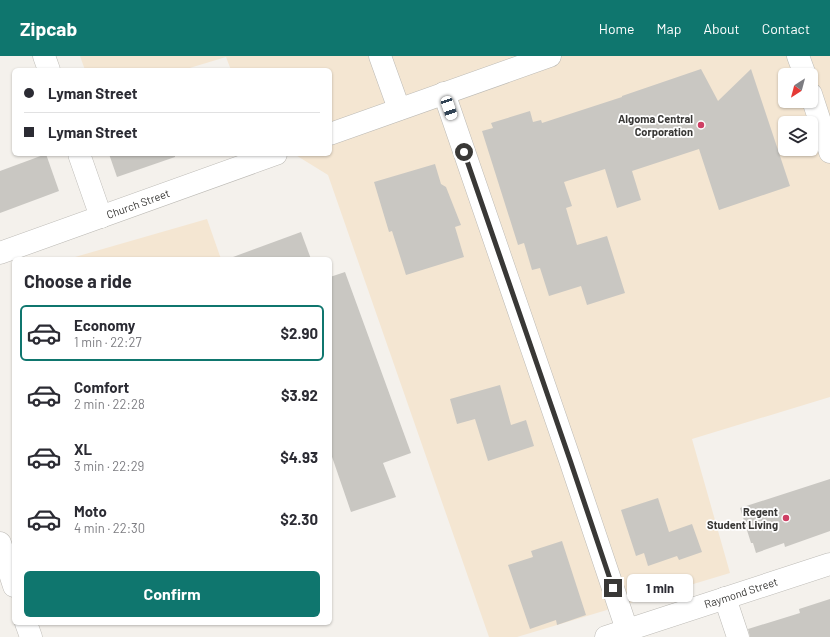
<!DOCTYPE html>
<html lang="en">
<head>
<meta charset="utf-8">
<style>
	:root { --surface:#fff; --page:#f7f7f7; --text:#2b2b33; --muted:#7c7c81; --line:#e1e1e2; --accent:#0f766e }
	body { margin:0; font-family:Barlow,sans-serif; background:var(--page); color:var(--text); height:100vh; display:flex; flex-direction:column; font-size:15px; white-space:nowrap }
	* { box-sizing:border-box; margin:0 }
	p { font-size:13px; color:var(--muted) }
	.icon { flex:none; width:22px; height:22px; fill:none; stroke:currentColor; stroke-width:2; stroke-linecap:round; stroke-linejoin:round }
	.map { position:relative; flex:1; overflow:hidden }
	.drawer { position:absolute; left:12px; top:201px; width:320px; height:368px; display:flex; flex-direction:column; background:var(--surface); border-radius:6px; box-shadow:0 1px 3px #0004 }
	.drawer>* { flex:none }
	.top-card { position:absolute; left:12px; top:12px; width:320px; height:88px; border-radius:6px; box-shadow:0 1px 3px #0004; display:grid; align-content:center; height:88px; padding:0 12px; background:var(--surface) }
	.needle { width:26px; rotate:216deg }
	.tools { position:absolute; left:778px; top:12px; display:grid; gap:8px }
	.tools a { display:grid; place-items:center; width:40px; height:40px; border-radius:6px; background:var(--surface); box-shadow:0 1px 3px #0004; font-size:20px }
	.end { position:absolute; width:18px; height:18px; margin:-9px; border:5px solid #393836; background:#fff; box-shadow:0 0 0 2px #fff }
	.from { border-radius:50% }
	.bubble { position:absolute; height:28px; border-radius:6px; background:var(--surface); box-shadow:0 1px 3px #0004; font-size:13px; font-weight:700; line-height:28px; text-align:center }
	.car { position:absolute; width:12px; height:24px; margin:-12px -6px; border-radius:5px; box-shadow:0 0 3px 1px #0007; background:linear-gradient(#fff 24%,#345 0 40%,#fff 0 76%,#345 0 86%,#fff 0) }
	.top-card b { display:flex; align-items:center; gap:14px; height:38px; font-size:15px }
	.top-card b+b { border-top:1px solid var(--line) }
	.top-card i { width:10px; height:10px; background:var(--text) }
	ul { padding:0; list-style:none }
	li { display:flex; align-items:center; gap:12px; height:56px; margin:0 8px 6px; padding:0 4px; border:2px solid transparent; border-radius:6px }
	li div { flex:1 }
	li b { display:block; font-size:15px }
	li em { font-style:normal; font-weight:700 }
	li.selected { border-color:var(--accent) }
	li>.icon { width:36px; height:36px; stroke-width:1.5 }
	h2 { padding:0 12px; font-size:18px; line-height:48px }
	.primary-button { display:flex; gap:8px; margin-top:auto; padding:8px 12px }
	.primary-button a { flex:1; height:46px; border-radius:6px; background:var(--accent); color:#fff; font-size:16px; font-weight:700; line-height:46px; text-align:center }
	header { display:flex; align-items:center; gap:24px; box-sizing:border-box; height:56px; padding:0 20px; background:var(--accent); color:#fff }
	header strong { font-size:19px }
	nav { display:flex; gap:22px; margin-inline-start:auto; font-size:14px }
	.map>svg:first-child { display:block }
</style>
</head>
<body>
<header>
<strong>Zipcab</strong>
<nav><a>Home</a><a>Map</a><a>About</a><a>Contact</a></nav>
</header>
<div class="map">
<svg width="830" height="581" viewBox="0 0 830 581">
	<rect width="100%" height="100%" fill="#f4f1ec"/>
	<g fill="#f4e6d2" fill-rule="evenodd">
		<path d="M80 0H830V341L692 383 730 517 517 581H489L328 119 294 98H330V14H231L226 1 183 14H85ZM785 19H811V45H785ZM785 67H811V93H785Z"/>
		<path d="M207 163 221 203H75V201Z"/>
	</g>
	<g fill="#c9c7c2">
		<path d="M701 13 718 45 751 13 790 130 719 154 699 93 632 115 641 144 617 152 605 113 564 126 572 150 566 152 577 189 607 180 625 237 587 249 581 230 549 240 540 212 532 214 524 187 518 189 482 75 493 72 491 67 530 55 533 66 541 64 542 67 622 41V40Z"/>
		<path d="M46 98 59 135 0 157V115Z"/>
		<path d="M109 98H175V101L117 121Z"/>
		<path d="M435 108 441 128 446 131 461 169 455 171 464 201 406 219 392 175 389 176 374 126Z"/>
		<path d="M301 176 311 203H234L233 201Z"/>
		<path d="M345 216 411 397 383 407 396 441 351 456 330 395V221Z"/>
		<path d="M500 329 511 369 526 364 534 390 488 405 475 363 457 368 450 343Z"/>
		<path d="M830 423V475L785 491 784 487 756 497 753 487H751L740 452Z"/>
		<path d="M658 442 669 476 692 468 702 496 679 504 677 500 648 510 644 497 636 500 621 454Z"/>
		<path d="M562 485 586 559 557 569 556 564 530 573 508 509 533 501 531 495Z"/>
		<path d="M830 543V581H750L748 573 800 557 799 553Z"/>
	</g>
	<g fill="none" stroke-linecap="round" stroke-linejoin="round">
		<g stroke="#bcbab5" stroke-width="23">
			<g id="minor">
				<path d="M44 0 49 14"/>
				<path d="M380 0 399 53"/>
				<path d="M444 37 570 404 627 574"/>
				<path d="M330 78 550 0"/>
				<path d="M79 98 101 161"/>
				<path d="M0 197 276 98"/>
				<path d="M0 487 14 530"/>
				<path d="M725 542 738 581"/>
				<path d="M26 567 31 581"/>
				<path d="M606 581 830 508"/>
			</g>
		</g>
		<g stroke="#bcbab5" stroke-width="23">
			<g id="major">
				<path d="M798 0 805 19"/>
				<path d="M811 38 830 96"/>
			</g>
		</g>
		<use href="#minor" stroke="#fff" stroke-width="22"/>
		<use href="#major" stroke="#fff" stroke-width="22"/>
	</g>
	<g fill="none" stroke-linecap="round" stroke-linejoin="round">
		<path stroke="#393836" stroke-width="5" d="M464 96 570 404 613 532"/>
	</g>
	<g fill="#ce3f64" stroke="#fff" stroke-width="1.5">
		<circle cx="701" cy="69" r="4"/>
		<circle cx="786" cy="462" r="4"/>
	</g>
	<g text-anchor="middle" stroke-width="3.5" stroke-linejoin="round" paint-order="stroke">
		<g font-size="11" font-weight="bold" fill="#393836" stroke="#fff" text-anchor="end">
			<text x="693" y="67">Algoma Central<tspan x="693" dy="13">Corporation</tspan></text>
			<text x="778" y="460">Regent<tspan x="778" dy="13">Student Living</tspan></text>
		</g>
		<g font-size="11" fill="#393836" stroke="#fff">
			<text transform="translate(138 148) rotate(-20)" y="4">Church Street</text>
			<text transform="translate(741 537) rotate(-18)" y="4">Raymond Street</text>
		</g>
	</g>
</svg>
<div class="tools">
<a><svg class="needle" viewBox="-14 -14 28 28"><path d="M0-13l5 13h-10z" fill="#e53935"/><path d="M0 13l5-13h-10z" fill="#7c7c81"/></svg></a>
<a><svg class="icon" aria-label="layers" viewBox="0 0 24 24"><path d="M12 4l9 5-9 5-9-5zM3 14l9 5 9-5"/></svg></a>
</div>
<i class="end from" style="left:464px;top:96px"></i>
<i class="end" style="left:613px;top:532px"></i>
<div class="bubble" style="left:627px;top:518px;width:66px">1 min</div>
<i class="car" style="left:449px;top:52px;rotate:161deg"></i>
<div class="top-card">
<b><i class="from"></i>Lyman Street</b>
<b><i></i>Lyman Street</b>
</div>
<section class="drawer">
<h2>Choose a ride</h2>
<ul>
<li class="selected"><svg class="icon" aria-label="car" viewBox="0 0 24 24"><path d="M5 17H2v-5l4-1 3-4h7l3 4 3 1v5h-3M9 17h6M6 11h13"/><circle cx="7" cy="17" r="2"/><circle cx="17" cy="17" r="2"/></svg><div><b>Economy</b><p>1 min · 22:27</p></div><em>$2.90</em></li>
<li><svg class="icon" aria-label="car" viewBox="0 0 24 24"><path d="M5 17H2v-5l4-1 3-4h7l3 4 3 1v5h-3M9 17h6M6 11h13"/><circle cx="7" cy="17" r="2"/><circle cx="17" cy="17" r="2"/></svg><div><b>Comfort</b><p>2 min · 22:28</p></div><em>$3.92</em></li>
<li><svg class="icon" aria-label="car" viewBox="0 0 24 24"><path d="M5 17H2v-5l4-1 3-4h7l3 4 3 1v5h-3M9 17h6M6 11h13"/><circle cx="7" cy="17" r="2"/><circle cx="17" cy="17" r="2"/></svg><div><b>XL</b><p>3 min · 22:29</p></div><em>$4.93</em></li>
<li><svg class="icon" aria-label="car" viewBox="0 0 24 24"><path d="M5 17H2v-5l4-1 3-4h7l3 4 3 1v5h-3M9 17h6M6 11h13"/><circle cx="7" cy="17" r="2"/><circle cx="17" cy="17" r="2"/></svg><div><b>Moto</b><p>4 min · 22:30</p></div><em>$2.30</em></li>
</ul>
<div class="primary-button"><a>Confirm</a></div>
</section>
</div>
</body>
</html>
